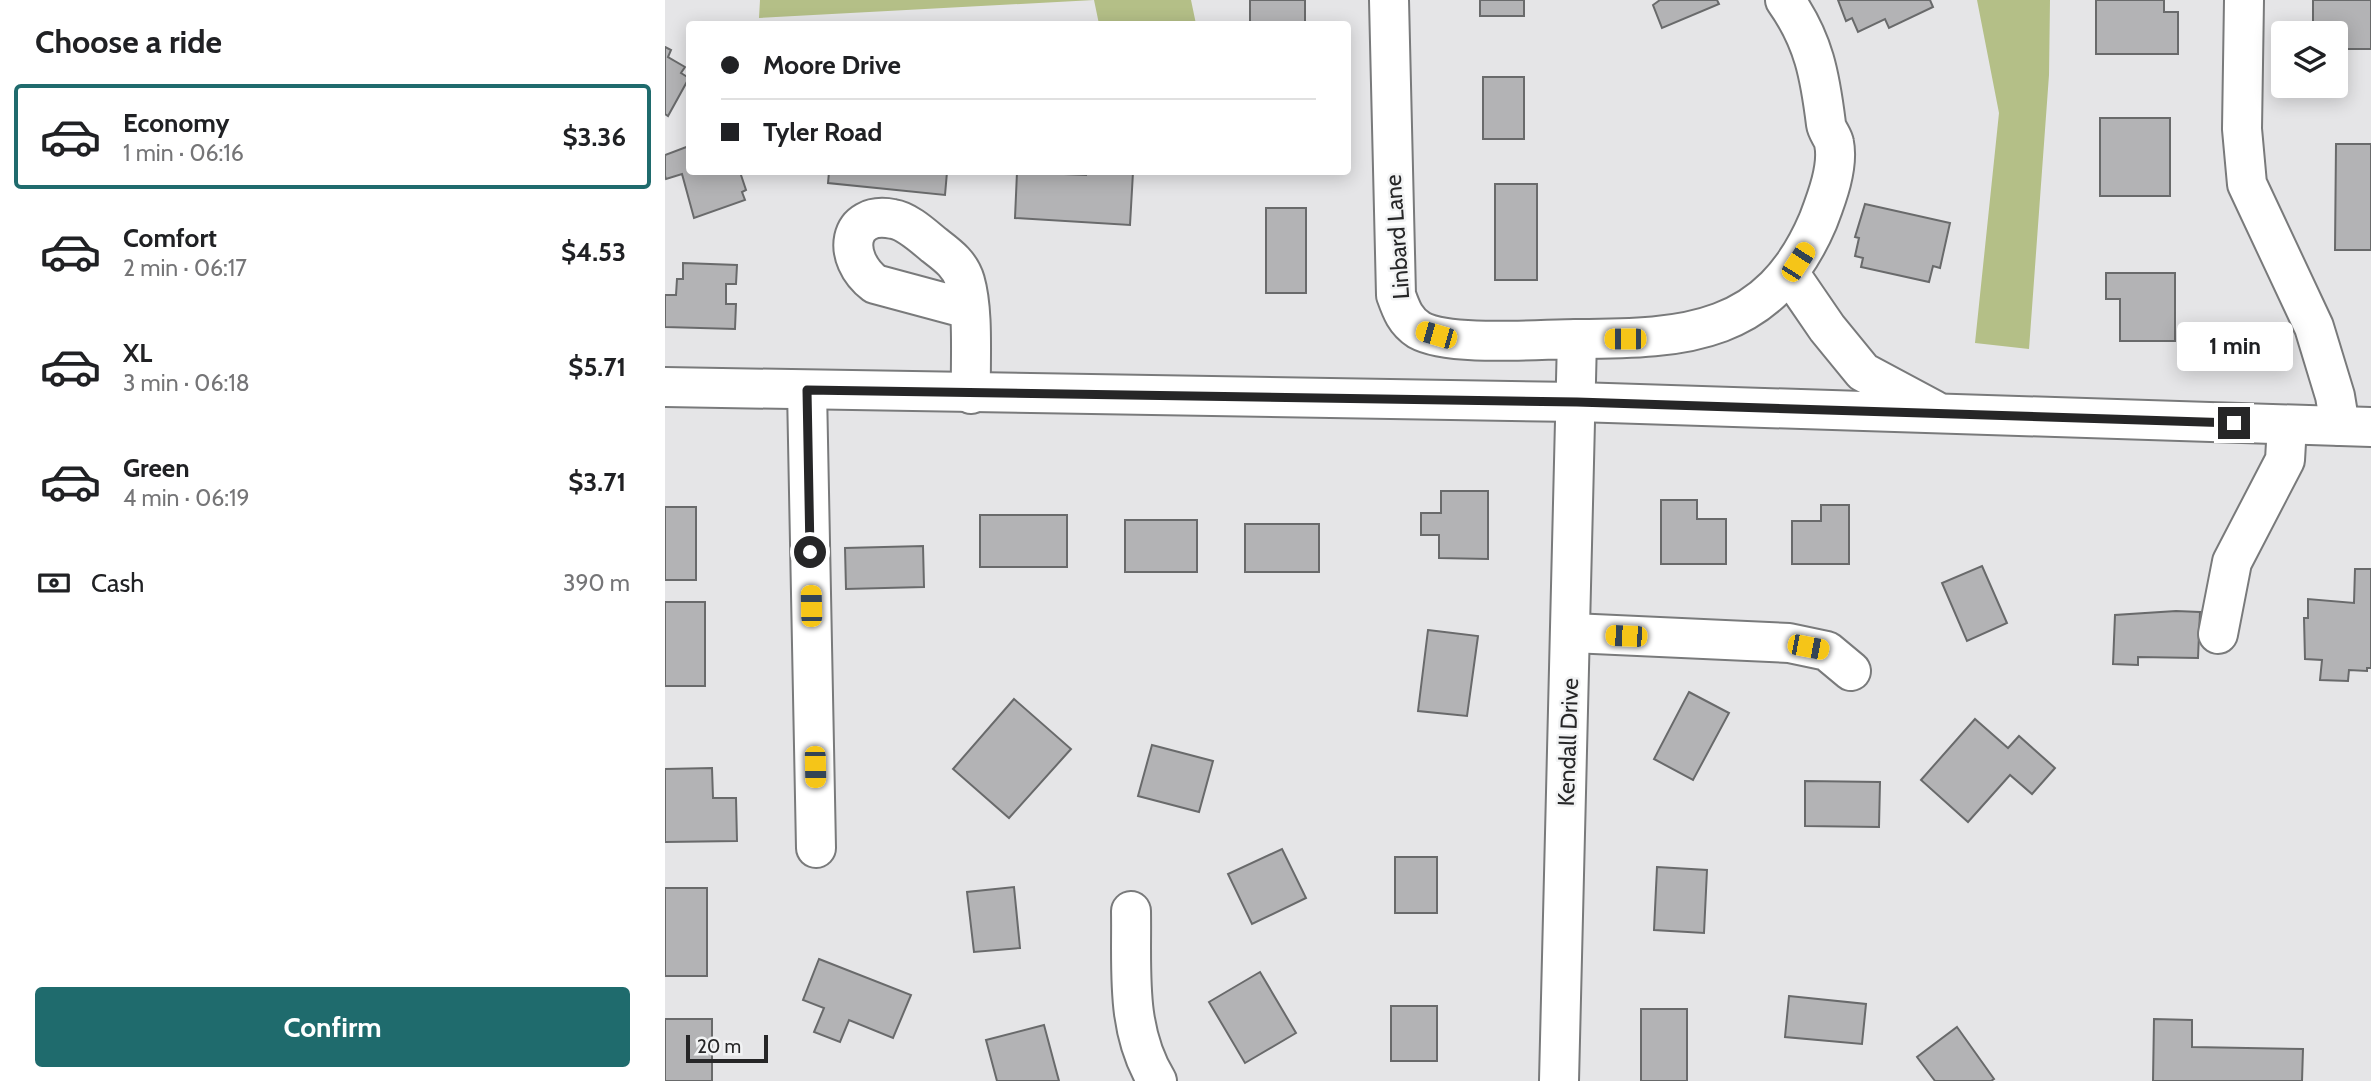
<!DOCTYPE html>
<html lang="en">
<head>
<meta charset="utf-8">
<style>
	:root { --surface:#fff; --page:#f2f2f2; --text:#202124; --muted:#757577; --line:#e0e0e0; --accent:#1f6b6d }
	body { margin:0; font-family:Cabin,sans-serif; background:var(--page); color:var(--text); height:100vh; display:flex; flex-direction:column; font-size:26px; white-space:nowrap }
	* { box-sizing:border-box; margin:0 }
	p { font-size:23px; color:var(--muted) }
	.icon { flex:none; width:38px; height:38px; fill:none; stroke:currentColor; stroke-width:2; stroke-linecap:round; stroke-linejoin:round }
	.map { position:relative; flex:1; overflow:hidden }
	.details { display:flex; flex-direction:column; background:var(--surface); width:665px }
	.details>* { flex:none }
	.hud { position:absolute; left:21px; top:21px; width:665px; height:154px; border-radius:7px; box-shadow:0 4px 18px #0003; display:grid; align-content:center; height:154px; padding:0 35px; background:var(--surface) }
	.tools { position:absolute; left:1606px; top:21px; display:grid; gap:14px }
	.tools a { display:grid; place-items:center; width:77px; height:77px; border-radius:7px; background:var(--surface); box-shadow:0 4px 18px #0003; font-size:35px }
	.scale { position:absolute; left:21px; bottom:18px; width:82px; box-sizing:border-box; padding-left:7px; border:4px solid #262627; border-top:0; font-size:19px; line-height:24px; white-space:nowrap; color:#262627; -webkit-text-stroke:5px #f2f3f4; paint-order:stroke }
	.end { position:absolute; width:32px; height:32px; margin:-16px; border:9px solid #262627; background:#fff; box-shadow:0 0 0 4px #fff }
	.from { border-radius:50% }
	.bubble { position:absolute; height:49px; border-radius:7px; background:var(--surface); box-shadow:0 4px 18px #0003; font-size:23px; font-weight:700; line-height:49px; text-align:center }
	.car { position:absolute; width:21px; height:42px; margin:-21px -10px; border-radius:9px; box-shadow:0 0 5px 2px #0007; background:linear-gradient(#f5c518 24%,#345 0 40%,#f5c518 0 76%,#345 0 86%,#f5c518 0) }
	.hud b { display:flex; align-items:center; gap:24px; height:66px; font-size:26px }
	.hud b+b { border-top:2px solid var(--line) }
	.hud i { width:18px; height:18px; background:var(--text) }
	ul { padding:0; list-style:none }
	li { display:flex; align-items:center; gap:21px; height:105px; margin:0 14px 10px; padding:0 21px; border:4px solid transparent; border-radius:7px }
	li div { flex:1 }
	li b { display:block; font-size:26px }
	li em { font-style:normal; font-weight:700 }
	li.selected { border-color:var(--accent) }
	li>.icon { width:63px; height:63px; stroke-width:1.5 }
	h2 { padding:0 35px; font-size:32px; line-height:84px }
	.pay { display:flex; align-items:center; gap:18px; height:77px; padding:0 35px; font-size:26px }
	.pay p { margin-inline-start:auto }
	.button { display:flex; gap:14px; margin-top:auto; padding:14px 35px }
	.button a { flex:1; height:80px; border-radius:7px; background:var(--accent); color:#fff; font-size:28px; font-weight:700; line-height:80px; text-align:center }
	main { display:flex; flex:1; min-height:0 }
	.map>svg:first-child { display:block }
</style>
</head>
<body>
<main>
<section class="details">
<h2>Choose a ride</h2>
<ul>
<li class="selected"><svg class="icon" aria-label="car" viewBox="0 0 24 24"><path d="M5 17H2v-5l4-1 3-4h7l3 4 3 1v5h-3M9 17h6M6 11h13"/><circle cx="7" cy="17" r="2"/><circle cx="17" cy="17" r="2"/></svg><div><b>Economy</b><p>1 min · 06:16</p></div><em>$3.36</em></li>
<li><svg class="icon" aria-label="car" viewBox="0 0 24 24"><path d="M5 17H2v-5l4-1 3-4h7l3 4 3 1v5h-3M9 17h6M6 11h13"/><circle cx="7" cy="17" r="2"/><circle cx="17" cy="17" r="2"/></svg><div><b>Comfort</b><p>2 min · 06:17</p></div><em>$4.53</em></li>
<li><svg class="icon" aria-label="car" viewBox="0 0 24 24"><path d="M5 17H2v-5l4-1 3-4h7l3 4 3 1v5h-3M9 17h6M6 11h13"/><circle cx="7" cy="17" r="2"/><circle cx="17" cy="17" r="2"/></svg><div><b>XL</b><p>3 min · 06:18</p></div><em>$5.71</em></li>
<li><svg class="icon" aria-label="car" viewBox="0 0 24 24"><path d="M5 17H2v-5l4-1 3-4h7l3 4 3 1v5h-3M9 17h6M6 11h13"/><circle cx="7" cy="17" r="2"/><circle cx="17" cy="17" r="2"/></svg><div><b>Green</b><p>4 min · 06:19</p></div><em>$3.71</em></li>
</ul>
<div class="pay"><svg class="icon" aria-label="cash" viewBox="0 0 24 24"><path d="M3 7h18v10H3z"/><circle cx="12" cy="12" r="2"/></svg>Cash<p>390 m</p></div>
<div class="button"><a>Confirm</a></div>
</section>
<div class="map">
<svg width="1706" height="1081" viewBox="0 0 1706 1081">
	<rect width="100%" height="100%" fill="#e5e5e7"/>
	<g fill="#b4bf87">
		<path d="M95 0H526L531 24H434L429 0 94 18Z"/>
		<path d="M1312 0H1385L1384 75 1364 349 1310 343 1334 113Z"/>
	</g>
	<g fill="#b3b3b5" stroke="#696a6b" stroke-width="2">
		<rect x="585" y="0" width="55" height="22"/>
		<rect x="815" y="0" width="44" height="16"/>
		<path d="M995 0H1052L1054 4 997 28 988 5Z"/>
		<path d="M1173 0H1265L1268 7 1224 28 1220 19 1193 32 1187 18 1181 21Z"/>
		<path d="M1431 0H1499V12H1513V54H1431Z"/>
		<path d="M1648 0H1706V49H1671V33H1648Z"/>
		<path d="M0 47 6 50 3 57 20 67 16 73 24 78 3 116 0 114Z"/>
		<rect x="818" y="77" width="41" height="62"/>
		<rect x="1435" y="118" width="70" height="78"/>
		<path d="M1671 144H1706V250H1670Z"/>
		<path d="M24 146V172H78H75L81 190 77 192 80 200 29 218 17 174 1 179 0 176V155Z"/>
		<path d="M164 172H282L280 195 163 183Z"/>
		<path d="M352 172 421 175V172H468L465 225 350 218Z"/>
		<rect x="830" y="184" width="42" height="96"/>
		<path d="M1200 204 1285 223 1275 268 1268 266 1264 282 1196 267 1198 258 1190 256 1194 238 1190 237Z"/>
		<rect x="601" y="208" width="40" height="85"/>
		<path d="M18 263 72 265 71 284H61V304H71L70 329 0 327V295H11L12 279H18Z"/>
		<path d="M1441 273H1510V341H1455V299H1441Z"/>
		<path d="M776 491H823V559L774 558V535H756V513H776Z"/>
		<path d="M996 500H1032V519H1061V564H996Z"/>
		<path d="M1156 505H1184V564H1127V521H1156Z"/>
		<rect x="0" y="507" width="31" height="73"/>
		<rect x="315" y="515" width="87" height="52"/>
		<rect x="460" y="520" width="72" height="52"/>
		<rect x="580" y="524" width="74" height="48"/>
		<path d="M258 546 259 587 181 589 180 548Z"/>
		<path d="M1317 566 1342 623 1302 641 1277 583Z"/>
		<path d="M1690 569H1706V668H1702V671L1684 670 1683 681 1655 680 1657 660 1640 659 1639 618H1643V599L1689 603Z"/>
		<rect x="0" y="602" width="40" height="84"/>
		<path d="M1511 611 1535 612 1533 658 1473 657V665L1448 664 1450 615Z"/>
		<path d="M763 630 813 636 802 716 753 711Z"/>
		<path d="M1024 692 1064 713 1028 780 989 759Z"/>
		<path d="M349 699 406 749 344 818 288 769Z"/>
		<path d="M1310 719 1343 748 1354 736 1390 768 1367 794 1345 775 1303 822 1256 780Z"/>
		<path d="M487 745 548 761 534 812 473 796Z"/>
		<path d="M47 768 48 798H71L72 841 0 842V769Z"/>
		<path d="M1140 781 1215 782 1214 827 1140 826Z"/>
		<path d="M617 849 641 898 587 924 563 874Z"/>
		<rect x="730" y="857" width="42" height="56"/>
		<path d="M992 867 1042 870 1039 933 989 930Z"/>
		<path d="M349 887 355 948 309 952 302 892Z"/>
		<rect x="0" y="888" width="42" height="88"/>
		<path d="M154 959 246 995 228 1038 184 1020 175 1042 149 1032 159 1008 138 1000Z"/>
		<path d="M595 972 631 1033 580 1063 544 1002Z"/>
		<path d="M1124 996 1201 1004 1197 1044 1120 1037Z"/>
		<rect x="726" y="1006" width="46" height="55"/>
		<rect x="976" y="1009" width="46" height="72"/>
		<rect x="0" y="1019" width="47" height="62"/>
		<path d="M1489 1019 1527 1020V1047L1638 1049 1637 1081H1488Z"/>
		<path d="M379 1025 394 1081H332L321 1040Z"/>
		<path d="M1292 1027 1329 1079 1326 1081H1270L1252 1057Z"/>
	</g>
	<g fill="none" stroke-linecap="round" stroke-linejoin="round">
		<g stroke="#797a7b" stroke-width="42">
			<g id="minor">
				<path d="M724 0 731 295C736 309 740 321 754 330 784 347 875 339 912 339L894 1081"/>
				<path d="M1579 0 1577 129 1582 184 1649 327 1670 396 1675 426"/>
				<path d="M1125 274 1162 328 1198 372 1269 410"/>
				<path d="M303 309 210 284C176 258 182 210 228 219 242 221 258 236 269 245 282 255 295 264 300 281 309 312 305 361 306 394"/>
				<path d="M912 339C1021 339 1105 334 1153 221 1161 200 1174 167 1169 143 1168 137 1162 131 1161 124 1155 76 1149 41 1120 0"/>
				<path d="M0 387 912 402 1706 427"/>
				<path d="M142 390 151 848"/>
				<path d="M907 633 1124 643 1162 651 1186 671"/>
				<path d="M1553 634 1567 562 1620 460 1622 425"/>
				<path d="M466 911C467 969 460 1029 492 1081"/>
			</g>
		</g>
		<use href="#minor" stroke="#fff" stroke-width="38"/>
	</g>
	<g fill="none" stroke-linecap="round" stroke-linejoin="round">
		<path stroke="#262627" stroke-width="9" d="M145 552 142 390 912 402 1569 423"/>
	</g>
	<g text-anchor="middle" stroke-width="5" stroke-linejoin="round" paint-order="stroke">
		<g font-size="23" fill="#262627" stroke="#f2f3f4">
			<text transform="translate(732 237) rotate(-94)" y="8">Linbard Lane</text>
			<text transform="translate(903 742) rotate(-88)" y="8">Kendall Drive</text>
		</g>
	</g>
</svg>
<div class="tools">
<a><svg class="icon" aria-label="layers" viewBox="0 0 24 24"><path d="M12 4l9 5-9 5-9-5zM3 14l9 5 9-5"/></svg></a>
</div>
<div class="scale">20 m</div>
<i class="end from" style="left:145px;top:552px"></i>
<i class="end" style="left:1569px;top:423px"></i>
<div class="bubble" style="left:1512px;top:322px;width:116px">1 min</div>
<i class="car" style="left:1133px;top:262px;rotate:33deg"></i>
<i class="car" style="left:771px;top:335px;rotate:286deg"></i>
<i class="car" style="left:960px;top:339px;rotate:270deg"></i>
<i class="car" style="left:146px;top:606px;rotate:359deg"></i>
<i class="car" style="left:961px;top:636px;rotate:272deg"></i>
<i class="car" style="left:1143px;top:647px;rotate:101deg"></i>
<i class="car" style="left:150px;top:767px;rotate:179deg"></i>
<div class="hud">
<b><i class="from"></i>Moore Drive</b>
<b><i></i>Tyler Road</b>
</div>
</div>
</main>
</body>
</html>
